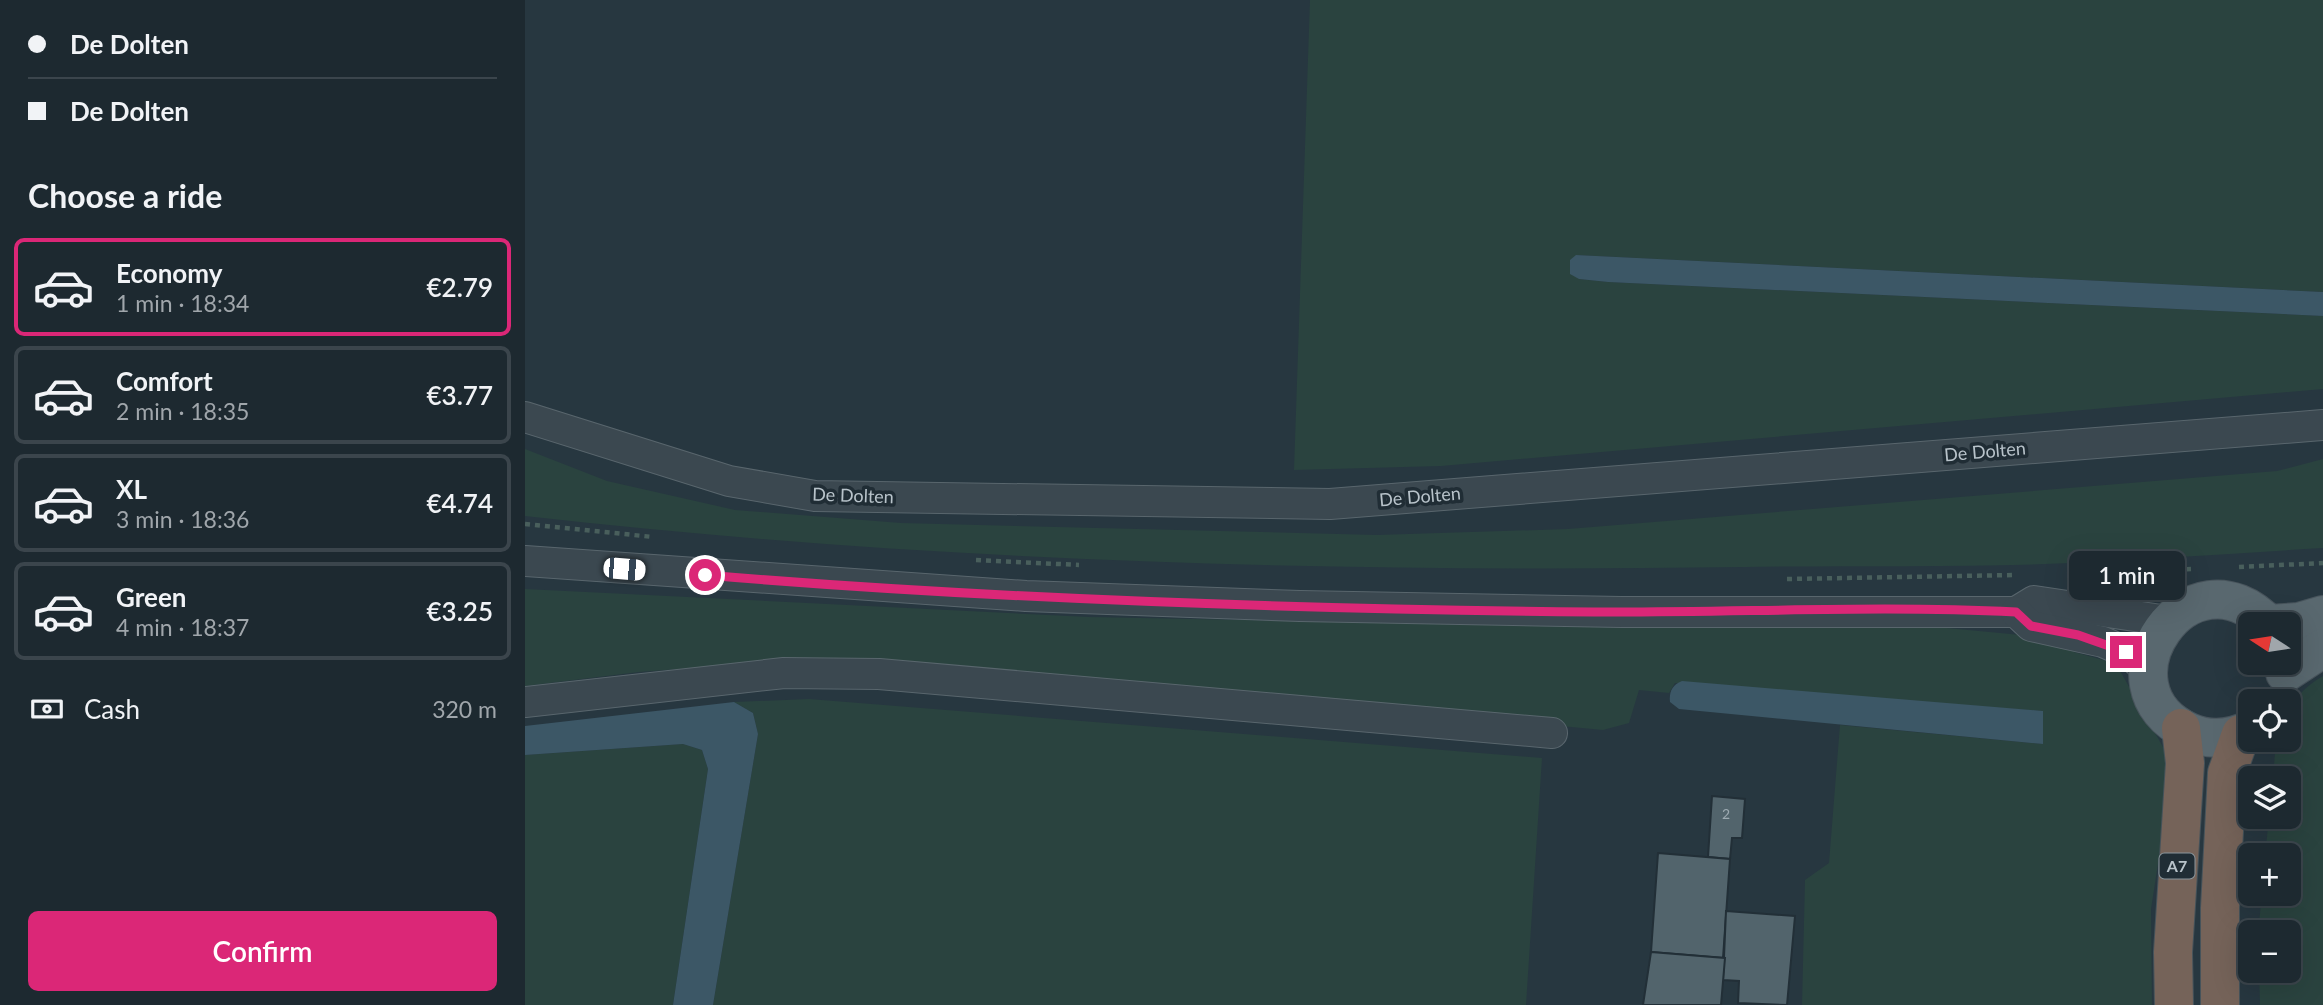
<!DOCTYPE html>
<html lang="en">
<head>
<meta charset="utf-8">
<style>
	:root { --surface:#1d2930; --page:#253138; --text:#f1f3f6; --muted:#a0a6ab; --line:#3b454c; --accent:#db2777 }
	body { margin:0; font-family:Lato,sans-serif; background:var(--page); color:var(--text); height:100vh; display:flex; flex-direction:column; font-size:26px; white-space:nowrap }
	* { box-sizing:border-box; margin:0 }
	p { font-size:23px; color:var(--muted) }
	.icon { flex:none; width:38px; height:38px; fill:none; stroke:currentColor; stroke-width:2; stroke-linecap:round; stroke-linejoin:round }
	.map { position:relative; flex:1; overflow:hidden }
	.drawer { display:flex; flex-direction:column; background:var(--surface); width:525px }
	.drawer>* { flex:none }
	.banner { display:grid; align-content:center; height:154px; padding:0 28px; background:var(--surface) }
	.needle { width:46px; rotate:282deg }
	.fabs { position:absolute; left:1713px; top:612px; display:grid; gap:14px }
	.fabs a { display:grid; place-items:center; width:63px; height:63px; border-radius:10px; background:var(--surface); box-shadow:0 7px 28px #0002,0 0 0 2px var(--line); font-size:35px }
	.end { position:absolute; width:32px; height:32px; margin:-16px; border:9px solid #db2777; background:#fff; box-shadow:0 0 0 4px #fff }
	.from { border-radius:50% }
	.bubble { position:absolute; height:49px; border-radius:10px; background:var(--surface); box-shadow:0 7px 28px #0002,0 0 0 2px var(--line); font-size:23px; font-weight:600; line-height:49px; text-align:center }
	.car { position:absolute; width:21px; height:42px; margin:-21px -10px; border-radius:9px; box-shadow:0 0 5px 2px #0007; background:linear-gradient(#fff 24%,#345 0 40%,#fff 0 76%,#345 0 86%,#fff 0) }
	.banner b { display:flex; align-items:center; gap:24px; height:66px; font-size:26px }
	.banner b+b { border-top:2px solid var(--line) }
	.banner i { width:18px; height:18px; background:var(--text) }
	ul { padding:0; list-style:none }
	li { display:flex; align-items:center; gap:21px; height:98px; margin:0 14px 10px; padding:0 14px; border:4px solid var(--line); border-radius:10px }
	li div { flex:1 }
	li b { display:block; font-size:26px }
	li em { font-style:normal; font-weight:600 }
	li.selected { border-color:var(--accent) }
	li>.icon { width:63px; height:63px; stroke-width:1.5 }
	h2 { padding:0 28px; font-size:32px; line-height:84px }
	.pay { display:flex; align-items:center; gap:18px; height:77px; padding:0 28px; font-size:26px }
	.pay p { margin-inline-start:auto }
	.action { display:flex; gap:14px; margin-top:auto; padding:14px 28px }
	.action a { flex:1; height:80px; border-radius:10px; background:var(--accent); color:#fff; font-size:28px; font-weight:600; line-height:80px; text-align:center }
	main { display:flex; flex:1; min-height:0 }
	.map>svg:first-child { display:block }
</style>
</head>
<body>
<main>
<section class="drawer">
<div class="banner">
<b><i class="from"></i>De Dolten</b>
<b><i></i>De Dolten</b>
</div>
<h2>Choose a ride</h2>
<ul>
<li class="selected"><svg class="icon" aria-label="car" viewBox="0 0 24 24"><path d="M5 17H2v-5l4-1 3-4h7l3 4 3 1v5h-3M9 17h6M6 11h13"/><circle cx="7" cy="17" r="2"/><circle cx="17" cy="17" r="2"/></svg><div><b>Economy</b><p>1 min · 18:34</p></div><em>€2.79</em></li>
<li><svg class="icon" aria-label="car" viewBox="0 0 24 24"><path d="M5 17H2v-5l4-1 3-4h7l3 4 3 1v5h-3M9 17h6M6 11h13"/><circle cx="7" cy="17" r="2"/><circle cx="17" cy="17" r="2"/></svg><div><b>Comfort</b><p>2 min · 18:35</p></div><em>€3.77</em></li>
<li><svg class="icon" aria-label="car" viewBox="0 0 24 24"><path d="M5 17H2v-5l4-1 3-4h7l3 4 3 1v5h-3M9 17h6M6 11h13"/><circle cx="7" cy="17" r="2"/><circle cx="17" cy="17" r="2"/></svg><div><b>XL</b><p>3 min · 18:36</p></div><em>€4.74</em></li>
<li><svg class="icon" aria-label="car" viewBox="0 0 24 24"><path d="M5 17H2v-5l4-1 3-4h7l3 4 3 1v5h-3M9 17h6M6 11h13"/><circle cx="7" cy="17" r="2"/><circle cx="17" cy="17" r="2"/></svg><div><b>Green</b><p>4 min · 18:37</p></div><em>€3.25</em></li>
</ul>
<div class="pay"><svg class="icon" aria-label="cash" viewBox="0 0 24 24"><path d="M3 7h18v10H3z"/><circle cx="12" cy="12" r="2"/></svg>Cash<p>320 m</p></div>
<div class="action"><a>Confirm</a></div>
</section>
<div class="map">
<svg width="1798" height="1005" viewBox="0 0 1798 1005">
	<rect width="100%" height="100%" fill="#273740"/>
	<g fill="#2a433f">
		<path d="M785 0H1798V292L1051 255 1054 279 1083 282 1798 316V389L916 466 769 470Z"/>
		<path d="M0 449 82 481 210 510 376 523 852 535 1043 529 1752 471 1798 459V548C1714 553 1629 559 1545 563 1437 568 1328 565 1219 567 812 573 405 562 0 516Z"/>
		<path d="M0 589 564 617 927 624 1422 628 1496 635 1550 646 1549 652 1582 661 1594 669 1638 747 1642 763 1639 825 1626 909 1627 1005H1277L1280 880 1304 863 1315 725 1518 744 1517 711 1150 683 1144 693 1114 690 1104 723 1078 730 848 708 262 661 114 672 0 686Z"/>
		<path d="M1798 676V1005H1735L1734 971H1764V933H1733L1737 894H1764V856H1740L1744 817H1764V779H1748L1751 740H1764C1764 707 1768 694 1798 676Z"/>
		<path d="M284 699 1017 758 1001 1005H188L233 734 228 713 209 702Z"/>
		<path d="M158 744 177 750 183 769 148 1005H0V755Z"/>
	</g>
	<g fill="#3c5766">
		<path d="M1051 255 1798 292V316L1083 282 1054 279 1045 274V260Z"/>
		<path d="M1157 681 1518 711V744L1154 709 1145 702C1144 692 1147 685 1157 681Z"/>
		<path d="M209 702 228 713 233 734 188 1005H148L183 769 177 750 158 744 0 755V726Z"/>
	</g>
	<g fill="#52646c" stroke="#222f37" stroke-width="2">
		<path d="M1187 796 1220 799 1217 838H1207L1205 859 1183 857Z"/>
		<path d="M1133 853 1205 859 1198 958 1126 952Z"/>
		<path d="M1201 911 1270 916 1262 1005 1213 1003 1214 981 1198 980Z"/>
		<path d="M1126 952 1200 958 1196 1005H1118Z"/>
	</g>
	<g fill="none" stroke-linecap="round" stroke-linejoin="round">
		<g stroke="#59666d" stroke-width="32">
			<g id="minor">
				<path d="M0 417 204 481 290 496 805 504 1798 425"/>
				<path d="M0 561 501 596 775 606 1096 612H1491L1509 601 1643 621"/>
				<path d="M1491 612 1506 626 1578 642 1601 652 1623 669"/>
				<path d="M0 702 259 673 354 674 1027 733"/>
			</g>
		</g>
		<g stroke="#48545c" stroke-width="40">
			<g id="major">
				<path d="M1744 624 1774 622 1798 615"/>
				<path d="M1760 673 1798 648"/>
				<path d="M1726 729C1706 739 1684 741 1664 732 1566 687 1665 541 1744 625"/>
			</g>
		</g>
		<g stroke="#46535a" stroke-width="40">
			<g id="highway">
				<path d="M1649 1005 1648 952 1660 763 1656 728"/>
				<path d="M1695 1005V908L1702 773 1716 734"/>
			</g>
		</g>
		<g stroke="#495f5c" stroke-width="4.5" stroke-dasharray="5 5" stroke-linecap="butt">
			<path d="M0 524 128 537"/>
			<path d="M451 560 554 565"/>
			<path d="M1714 567 1798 563"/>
			<path d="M1542 574 1666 569"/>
			<path d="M1262 579 1491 575"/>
		</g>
		<use href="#minor" stroke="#3b4850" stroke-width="30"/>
		<use href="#major" stroke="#59686f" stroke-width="38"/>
		<use href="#highway" stroke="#756359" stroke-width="38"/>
	</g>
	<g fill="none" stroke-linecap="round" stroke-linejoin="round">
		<path stroke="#db2777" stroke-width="9" d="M180 575C475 600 773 609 1069 612 1210 613 1351 605 1491 612L1506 626 1553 635 1601 652"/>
	</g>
	<g text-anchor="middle" stroke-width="7" stroke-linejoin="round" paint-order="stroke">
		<g font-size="14" fill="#9eabb2">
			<text x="1201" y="819">2</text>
		</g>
		<rect fill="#202d35" stroke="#8a969d" stroke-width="2" x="1634.5" y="853.5" width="35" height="25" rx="5"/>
		<g font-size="16" font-weight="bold" fill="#b8c3ca">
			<text x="1652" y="872">A7</text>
		</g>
		<g font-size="18" fill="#b8c3ca" stroke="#202d35">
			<text transform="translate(1460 452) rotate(-5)" y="6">De Dolten</text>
			<text transform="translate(328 496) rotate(2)" y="6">De Dolten</text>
			<text transform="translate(895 497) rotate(-5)" y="6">De Dolten</text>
		</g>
	</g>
</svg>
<div class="fabs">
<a><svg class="needle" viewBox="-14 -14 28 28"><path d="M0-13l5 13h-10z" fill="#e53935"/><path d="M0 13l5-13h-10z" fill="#a0a6ab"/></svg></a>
<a><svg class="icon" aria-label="locate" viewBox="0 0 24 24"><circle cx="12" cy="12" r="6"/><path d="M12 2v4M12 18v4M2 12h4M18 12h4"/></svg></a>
<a><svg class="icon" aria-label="layers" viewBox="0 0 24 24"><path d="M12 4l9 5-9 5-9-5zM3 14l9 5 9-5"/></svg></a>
<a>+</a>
<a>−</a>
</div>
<i class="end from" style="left:180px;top:575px"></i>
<i class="end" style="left:1601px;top:652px"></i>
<div class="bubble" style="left:1544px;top:551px;width:116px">1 min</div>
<i class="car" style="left:99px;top:569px;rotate:95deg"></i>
</div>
</main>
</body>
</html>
